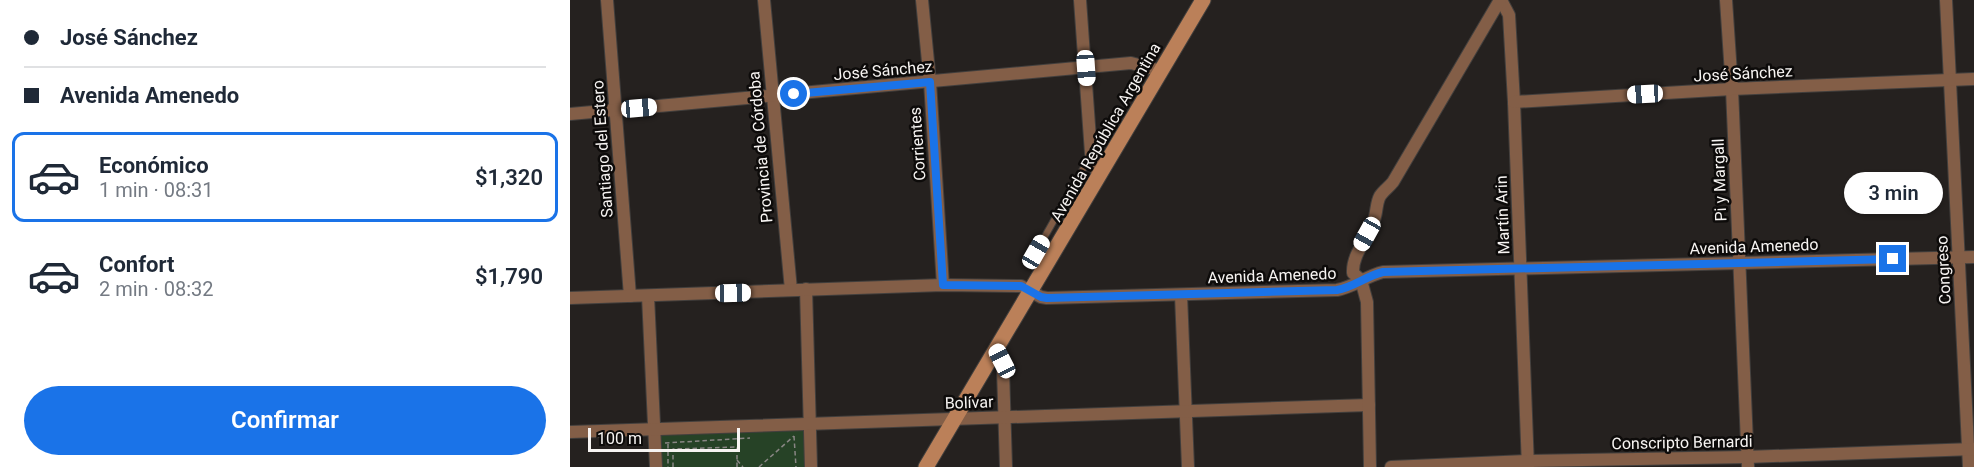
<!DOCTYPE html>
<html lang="es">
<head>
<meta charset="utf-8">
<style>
	:root { --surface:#fff; --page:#f2f2f3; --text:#1f2937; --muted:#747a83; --line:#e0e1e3; --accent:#1a73e8 }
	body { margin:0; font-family:Roboto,sans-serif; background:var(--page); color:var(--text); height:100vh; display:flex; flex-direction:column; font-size:22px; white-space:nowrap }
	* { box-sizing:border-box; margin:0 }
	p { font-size:20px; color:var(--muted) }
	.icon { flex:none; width:33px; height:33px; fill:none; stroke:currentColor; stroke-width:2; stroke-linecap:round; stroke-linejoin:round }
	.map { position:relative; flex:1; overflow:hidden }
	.sheet { display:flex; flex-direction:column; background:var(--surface); width:570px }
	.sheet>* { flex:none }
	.banner { display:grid; align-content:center; height:132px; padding:0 24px; background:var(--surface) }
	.scale { position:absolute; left:18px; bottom:15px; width:152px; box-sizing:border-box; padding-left:6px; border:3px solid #f7f4f2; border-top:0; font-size:16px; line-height:21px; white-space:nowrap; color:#f7f4f2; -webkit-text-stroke:4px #0d0b0a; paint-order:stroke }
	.end { position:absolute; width:27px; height:27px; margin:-14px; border:8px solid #1a73e8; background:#fff; box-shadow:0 0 0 3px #fff }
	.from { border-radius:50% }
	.bubble { position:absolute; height:42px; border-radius:21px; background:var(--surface); box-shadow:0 2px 4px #0004; font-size:20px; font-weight:600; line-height:42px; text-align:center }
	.car { position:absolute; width:18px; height:36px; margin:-18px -9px; border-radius:8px; box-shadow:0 0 4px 2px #0007; background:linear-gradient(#fff 24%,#345 0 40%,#fff 0 76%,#345 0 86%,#fff 0) }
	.banner b { display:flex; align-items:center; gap:21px; height:57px; font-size:22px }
	.banner b+b { border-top:2px solid var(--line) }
	.banner i { width:15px; height:15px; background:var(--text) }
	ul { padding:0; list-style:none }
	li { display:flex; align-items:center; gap:18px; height:90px; margin:0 12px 9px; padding:0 12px; border:3px solid transparent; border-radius:12px }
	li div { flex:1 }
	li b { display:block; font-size:22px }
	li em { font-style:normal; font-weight:600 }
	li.on { border-color:var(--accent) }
	li>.icon { width:54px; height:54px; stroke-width:1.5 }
	.action { display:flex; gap:12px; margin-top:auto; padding:12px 24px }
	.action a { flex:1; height:69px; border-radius:36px; background:var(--accent); color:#fff; font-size:24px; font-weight:600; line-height:69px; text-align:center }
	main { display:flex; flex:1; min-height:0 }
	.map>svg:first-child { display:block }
</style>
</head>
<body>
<main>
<section class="sheet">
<div class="banner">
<b><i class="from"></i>José Sánchez</b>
<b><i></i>Avenida Amenedo</b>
</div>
<ul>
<li class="on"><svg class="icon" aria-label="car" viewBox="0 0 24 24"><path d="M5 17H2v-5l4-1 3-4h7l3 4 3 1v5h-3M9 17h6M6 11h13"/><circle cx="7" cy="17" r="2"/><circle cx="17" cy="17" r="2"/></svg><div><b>Económico</b><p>1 min · 08:31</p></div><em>$1,320</em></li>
<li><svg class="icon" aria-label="car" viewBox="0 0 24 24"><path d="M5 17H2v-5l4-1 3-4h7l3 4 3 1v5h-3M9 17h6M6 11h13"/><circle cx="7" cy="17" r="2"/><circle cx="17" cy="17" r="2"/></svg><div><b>Confort</b><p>2 min · 08:32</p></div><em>$1,790</em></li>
</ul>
<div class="action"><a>Confirmar</a></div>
</section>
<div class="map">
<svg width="1404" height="467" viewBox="0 0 1404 467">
	<rect width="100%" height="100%" fill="#25211f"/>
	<path fill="#264226" d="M234 429 236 467H90L89 433Z"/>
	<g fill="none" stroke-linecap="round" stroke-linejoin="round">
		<g stroke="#423f3d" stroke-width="8">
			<path id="service" d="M466 252 539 123"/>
		</g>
		<g stroke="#423f3d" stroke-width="14">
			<g id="minor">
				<path d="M37 0 60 296"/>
				<path d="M194 0 221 290"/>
				<path d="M352 0 360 82 373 285"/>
				<path d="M510 0 521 153 529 177"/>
				<path d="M931 0 939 15 944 102 958 467"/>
				<path d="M1156 0 1162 89 1178 467"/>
				<path d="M1376 0 1399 467"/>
				<path d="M944 102 1162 89 1404 79"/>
				<path d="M0 114 561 63 591 71"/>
				<path d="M236 289 241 467"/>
				<path d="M611 295 618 467"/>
				<path d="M78 296 86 467"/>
				<path d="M0 298 373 285 451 286 471 297 477 298 767 290C784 287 796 276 813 272L1404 257"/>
				<path d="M426 349 432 361 433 369 436 467"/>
				<path d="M0 432 799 405"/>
				<path d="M800 467 797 302 791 280 783 273C782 253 799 238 804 220 807 212 806 203 810 196 813 191 819 187 823 182L930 0"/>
				<path d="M821 467 958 461 1177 457 1404 449"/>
			</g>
		</g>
		<g stroke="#423f3d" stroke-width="17">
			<path id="secondary" d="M356 467 633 0"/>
		</g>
		<g stroke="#898684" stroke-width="1.5" stroke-dasharray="4.5 3" stroke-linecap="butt">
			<path d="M224 436 226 467"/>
			<path d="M95 443 180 438"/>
			<path d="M98 444V467"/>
			<path d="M167 460 173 467"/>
			<path d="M103 467V449L167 447V467"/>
			<path d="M189 467 224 436"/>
		</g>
		<use href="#service" stroke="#835e47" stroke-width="6"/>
		<use href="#minor" stroke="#835e47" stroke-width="12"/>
		<use href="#secondary" stroke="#bb8059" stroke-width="15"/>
	</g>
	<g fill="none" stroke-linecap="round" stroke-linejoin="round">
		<path stroke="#1a73e8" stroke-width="8" d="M224 94 360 82 373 285 451 286 471 297 477 298 767 290C784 287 796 276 813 272L1323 259"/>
	</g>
	<g text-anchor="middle" stroke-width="5" stroke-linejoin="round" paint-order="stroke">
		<g font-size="16" fill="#f7f4f2" stroke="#0d0b0a">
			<text transform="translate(313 70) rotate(-5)" y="6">José Sánchez</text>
			<text transform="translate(1173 73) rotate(-3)" y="6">José Sánchez</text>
			<text transform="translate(535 132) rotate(-60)" y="6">Avenida República Argentina</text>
			<text transform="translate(347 144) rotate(-94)" y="6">Corrientes</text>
			<text transform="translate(190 147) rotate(-95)" y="6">Provincia de Córdoba</text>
			<text transform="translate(32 149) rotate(-94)" y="6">Santiago del Estero</text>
			<text transform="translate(1149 180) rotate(-92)" y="6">Pi y Margall</text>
			<text transform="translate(932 215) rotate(-92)" y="6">Martín Arin</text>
			<text transform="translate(1184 246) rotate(-2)" y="6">Avenida Amenedo</text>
			<text transform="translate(1373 270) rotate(-93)" y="6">Congreso</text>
			<text transform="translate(702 275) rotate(-2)" y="6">Avenida Amenedo</text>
			<text transform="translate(399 402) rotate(-2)" y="6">Bolívar</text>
			<text transform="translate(1112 442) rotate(-1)" y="6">Conscripto Bernardi</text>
		</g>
	</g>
</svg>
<div class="scale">100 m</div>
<i class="end from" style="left:224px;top:94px"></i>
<i class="end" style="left:1323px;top:259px"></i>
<div class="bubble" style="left:1274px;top:172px;width:99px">3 min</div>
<i class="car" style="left:516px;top:68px;rotate:176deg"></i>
<i class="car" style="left:1075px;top:94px;rotate:267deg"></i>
<i class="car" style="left:69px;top:108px;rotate:85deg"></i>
<i class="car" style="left:797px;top:234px;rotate:209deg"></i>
<i class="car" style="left:466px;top:252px;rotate:30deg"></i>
<i class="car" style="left:163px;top:293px;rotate:89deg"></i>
<i class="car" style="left:432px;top:361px;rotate:333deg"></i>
</div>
</main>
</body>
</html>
